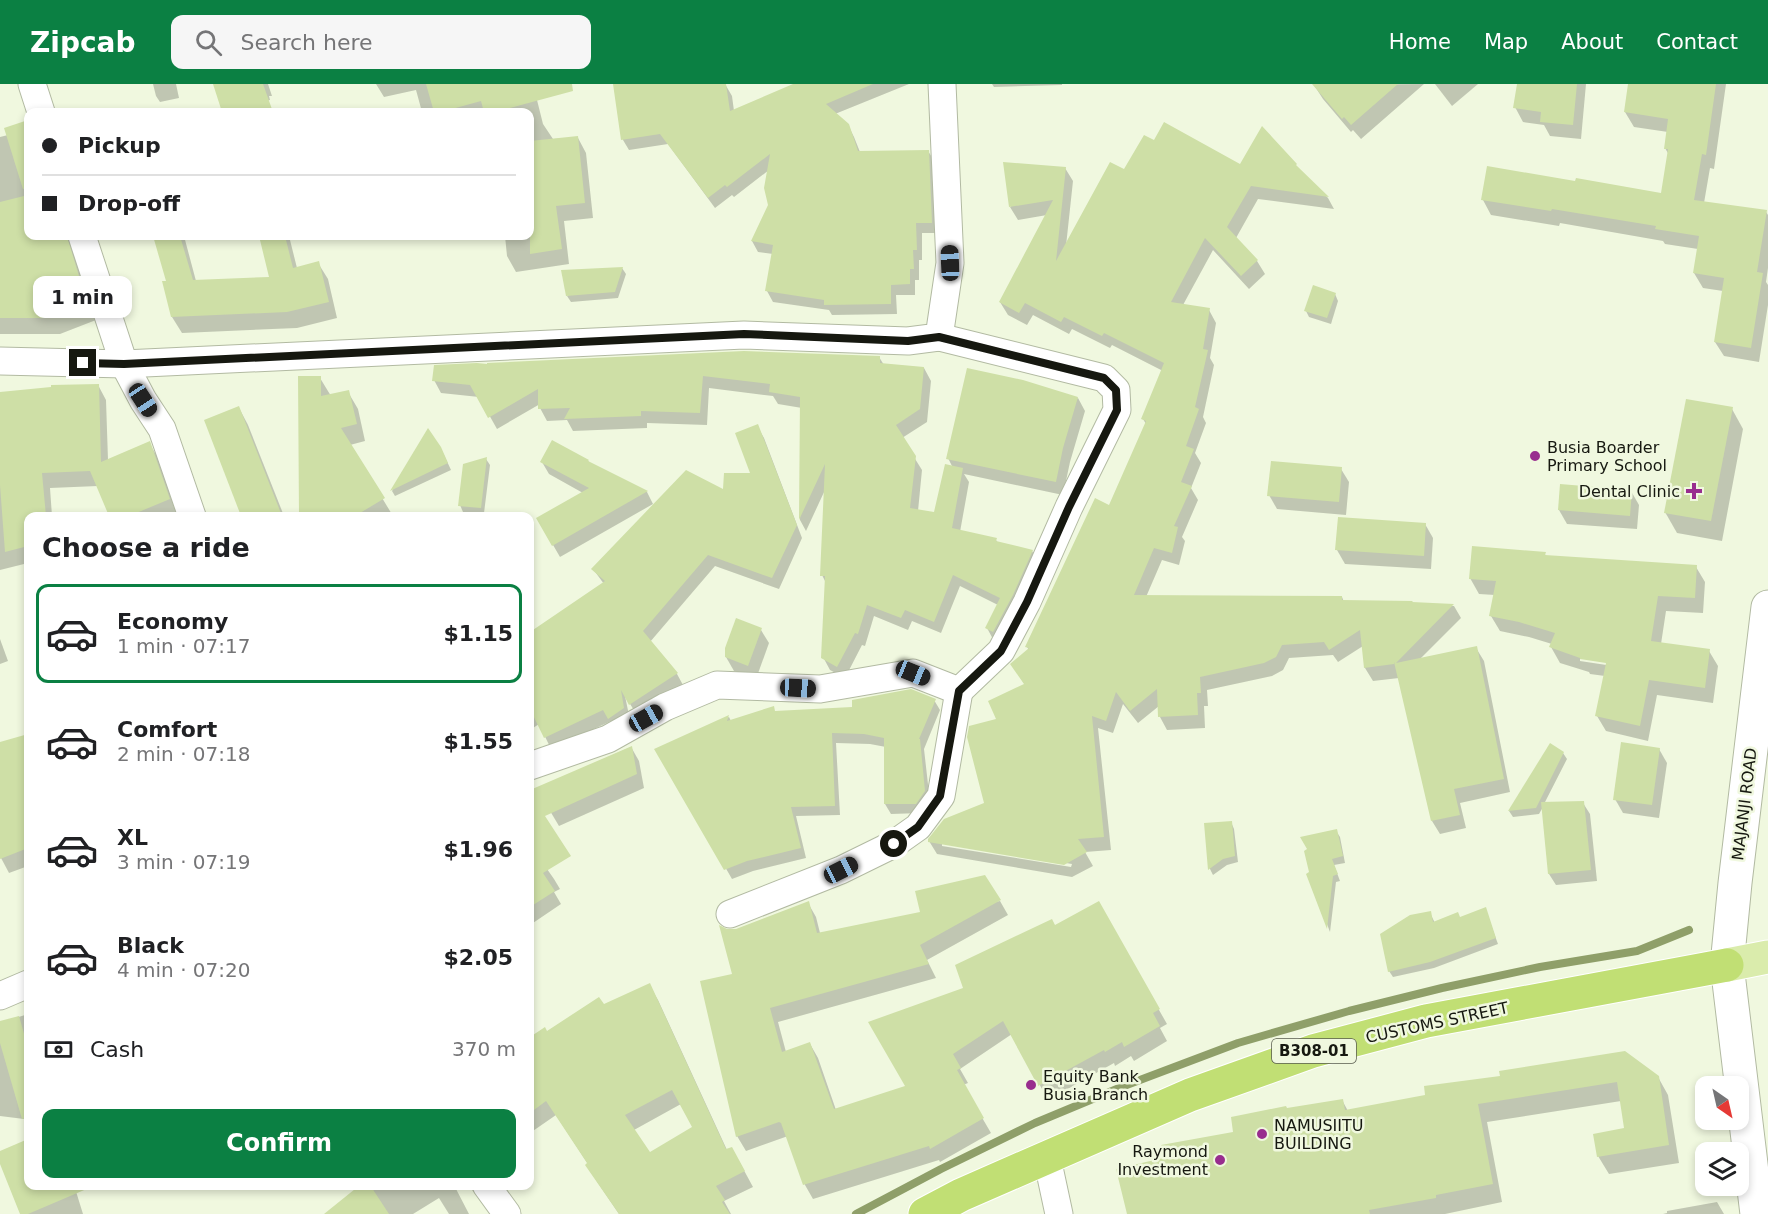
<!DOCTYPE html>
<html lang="en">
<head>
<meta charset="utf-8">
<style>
	:root { --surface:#fff; --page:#f6f6f6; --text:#202124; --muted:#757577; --line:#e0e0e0; --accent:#0b8043 }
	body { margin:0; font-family:"DejaVu Sans",sans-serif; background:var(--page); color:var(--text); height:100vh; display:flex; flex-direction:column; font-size:22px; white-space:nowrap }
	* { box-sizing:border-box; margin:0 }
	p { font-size:20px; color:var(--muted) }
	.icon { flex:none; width:33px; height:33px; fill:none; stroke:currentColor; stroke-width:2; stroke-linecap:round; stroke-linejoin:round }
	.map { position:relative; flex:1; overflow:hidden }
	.side { position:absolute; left:24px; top:428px; width:510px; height:678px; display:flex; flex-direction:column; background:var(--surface); border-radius:12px; box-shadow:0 3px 9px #0003 }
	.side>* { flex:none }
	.guide { position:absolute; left:24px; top:24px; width:510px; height:132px; border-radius:12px; box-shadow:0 3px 9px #0003; display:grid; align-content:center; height:132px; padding:0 18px; background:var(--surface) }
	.needle { width:39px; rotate:146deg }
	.buttons { position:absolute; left:1695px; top:992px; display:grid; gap:12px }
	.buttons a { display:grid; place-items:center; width:54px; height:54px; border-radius:12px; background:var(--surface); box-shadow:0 3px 9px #0003; font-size:30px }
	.end { position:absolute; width:27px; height:27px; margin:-14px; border:8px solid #161810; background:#fff; box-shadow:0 0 0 3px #fff }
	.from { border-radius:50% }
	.bubble { position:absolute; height:42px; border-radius:12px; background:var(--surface); box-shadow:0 3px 9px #0003; font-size:20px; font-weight:600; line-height:42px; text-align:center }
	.car { position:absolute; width:18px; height:36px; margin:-18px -9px; border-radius:8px; box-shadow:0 0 4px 2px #0007; background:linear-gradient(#222 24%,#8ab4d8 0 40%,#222 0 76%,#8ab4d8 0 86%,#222 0) }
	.guide b { display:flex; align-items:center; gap:21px; height:57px; font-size:22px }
	.guide b+b { border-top:2px solid var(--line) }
	.guide i { width:15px; height:15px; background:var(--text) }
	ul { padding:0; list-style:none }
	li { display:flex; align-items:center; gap:18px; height:99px; margin:0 12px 9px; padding:0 6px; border:3px solid transparent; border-radius:12px }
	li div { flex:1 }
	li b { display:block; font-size:22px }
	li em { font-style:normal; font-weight:600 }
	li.selected { border-color:var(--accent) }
	li>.icon { width:54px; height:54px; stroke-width:1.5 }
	h2 { padding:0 18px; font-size:27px; line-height:72px }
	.pay { display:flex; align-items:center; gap:15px; height:66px; padding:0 18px; font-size:22px }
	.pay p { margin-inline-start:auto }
	.primary-button { display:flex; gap:12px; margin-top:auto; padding:12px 18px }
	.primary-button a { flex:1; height:69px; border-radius:12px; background:var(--accent); color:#fff; font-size:24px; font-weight:600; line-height:69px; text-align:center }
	header { display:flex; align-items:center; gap:36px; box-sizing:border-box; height:84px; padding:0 30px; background:var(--accent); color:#fff }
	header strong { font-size:28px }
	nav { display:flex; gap:33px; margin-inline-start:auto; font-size:21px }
	.search { width:420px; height:54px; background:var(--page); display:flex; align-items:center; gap:15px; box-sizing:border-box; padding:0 21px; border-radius:12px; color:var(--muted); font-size:22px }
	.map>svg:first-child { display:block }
</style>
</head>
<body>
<header>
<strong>Zipcab</strong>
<div class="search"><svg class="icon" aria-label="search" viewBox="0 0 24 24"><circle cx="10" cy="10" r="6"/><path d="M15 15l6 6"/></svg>Search here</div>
<nav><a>Home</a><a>Map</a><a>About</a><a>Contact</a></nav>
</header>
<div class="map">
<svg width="1768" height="1130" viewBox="0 0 1768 1130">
	<rect width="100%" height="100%" fill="#f0f8df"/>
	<g fill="#0003" fill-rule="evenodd">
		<path d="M153 0H176L179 14 160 18 156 12Z"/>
		<path d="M214 0H268L272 12H269L270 16 226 27Z"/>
		<path d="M376 0H533L543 40 553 55 578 54 586 69 593 134 564 137 569 180 516 188 507 172 505 152H530V28H422L416 6 384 13Z"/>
		<path d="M615 0H725L732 12 734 27 797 0H909L835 30 848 41 854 53 860 68 928 67 935 78 938 149H922V176H919V196H915V211H896L897 230 832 231 829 226 773 218 767 207 773 170 758 168 752 157 769 121V86L734 113 732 111 715 124 668 60 629 66 623 56Z"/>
		<path d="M992 0H1062V1L994 3Z"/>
		<path d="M1424 0 1361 55 1353 46 1351 48 1323 15 1314 1Z"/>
		<path d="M1435 0H1478L1452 22Z"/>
		<path d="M1519 0H1586L1581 55 1550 52 1544 41 1523 38 1515 23Z"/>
		<path d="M1630 0H1726L1714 85 1710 84 1704 119 1766 128 1768 131V184L1766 198 1768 201V221L1759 278 1724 272 1715 258 1723 207 1703 204 1694 189 1698 165 1665 160 1663 157 1560 139 1559 142 1491 131 1483 116 1576 98 1662 110 1669 71 1665 64 1668 48 1634 43 1625 28Z"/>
		<path d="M27 38 28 40V152H70L96 236 60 250H0V53L8 51Z"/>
		<path d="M1262 44 1299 85 1328 114 1334 125 1258 115 1236 154 1257 177 1265 190 1249 205 1213 166 1183 221 1209 226 1216 239 1210 274 1214 281 1203 333 1206 339 1195 369 1201 379 1191 404 1198 416 1182 453 1185 457 1179 481 1162 476 1146 513H1342L1344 518 1454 522 1461 534 1420 575 1476 564 1484 577 1510 708 1460 719 1466 744 1440 750 1432 737 1399 594 1373 597 1365 584 1363 562 1338 578 1333 571 1289 574 1283 586 1272 592 1207 606 1208 622H1204L1205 644 1167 646 1160 633 1159 622 1138 639 1123 620 1113 649 1098 644 1111 766 1085 768 1093 782 1072 793 937 770 929 757 986 720 998 636 1025 601 1012 580 1029 566 1027 563 1110 423 1146 340 1143 335 1163 287 1112 261 1110 264 1072 245 1069 250 1033 231 1027 241 1008 231 1000 218 1047 131 1018 136 1010 123 1065 84 1073 97 1066 162 1125 87 1154 58 1240 82ZM942 758 1072 780 1071 783 942 762Z"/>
		<path d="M155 152H184L196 197 271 194 260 152H289L297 184 318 179 328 195 337 234 297 244 182 249 172 233 168 199Z"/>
		<path d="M622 184 626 190 618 214 571 218 567 212Z"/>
		<path d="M1335 210 1338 217 1331 240 1309 233 1306 227Z"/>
		<path d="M879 273 884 281 924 284 931 297 927 338 902 354 922 386 918 427 935 429 953 384 948 374 1078 314 1085 327 1070 378 1063 411 964 390 969 398 960 448 996 456 998 459 1032 467 1039 480 994 557 987 544 998 521 960 502 941 549 912 537 908 546 874 532 865 562 862 561 845 594 830 586 823 573 826 499 822 491 825 406 806 447 800 436 802 324 778 320 773 312 709 304 707 341 647 339V344L573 347 567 336 547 337 540 324V320L497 345 479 313 441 309 434 296Z"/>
		<path d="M320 294 331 312 348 308 358 325 365 357 350 361 393 432H300Z"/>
		<path d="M98 301 106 316 108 376 149 359 158 374 177 430 173 432H98L110 430 98 402 50 404 52 432H28V479L0 486V310Z"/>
		<path d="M239 324 248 341 284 432H243Z"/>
		<path d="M1732 325 1743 345 1722 457 1677 449 1665 428Z"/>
		<path d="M757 342 764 354 802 454 779 505 715 482 650 558 677 590 683 601 637 631 625 612 630 636 616 645 611 637 551 665 539 640 530 646V550L604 500 593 485 753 390Z"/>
		<path d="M428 347 444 371 451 386 395 412 392 407Z"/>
		<path d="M486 375 490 381 484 429 463 428 460 421Z"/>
		<path d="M588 377 590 379 647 408 653 420 560 473 538 435 583 409 549 390 542 378Z"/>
		<path d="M1341 385 1349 398 1346 431 1277 425 1269 411Z"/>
		<path d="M1631 407 1639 421 1637 445 1567 440 1559 426Z"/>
		<path d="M1425 440 1433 454 1431 485 1345 480 1337 466Z"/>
		<path d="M1545 470 1546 473 1696 483 1705 498 1703 529 1666 527 1661 560 1709 567 1718 582 1713 619 1657 611 1648 657 1606 647 1597 632 1605 592 1590 590 1589 588 1560 579 1551 563 1552 560 1529 553 1500 547 1491 532 1495 511 1479 510 1470 494ZM1580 574 1614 579 1613 582 1580 577Z"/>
		<path d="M761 546 769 559 756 595 734 587 726 573Z"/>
		<path d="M0 555 8 577 0 580Z"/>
		<path d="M934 616 940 626 924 665 930 718 921 729 891 730 885 720 886 663 870 660 836 659 840 731 796 732 806 774 753 787 732 795 657 665 729 633 731 637 776 628 854 624Z"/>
		<path d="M28 652V782L9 789 0 772V660Z"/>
		<path d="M631 663 639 677 644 704 559 742 537 705Z"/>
		<path d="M1659 665 1667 679 1659 734 1623 729 1615 715Z"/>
		<path d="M1563 669 1567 675 1544 720 1583 719 1590 730 1597 797 1556 801 1549 790 1543 723 1539 730 1513 733 1509 727Z"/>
		<path d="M1231 738 1234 745 1238 778 1227 781 1213 791 1210 785 1206 741Z"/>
		<path d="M1336 747 1340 753 1345 779 1334 781 1340 797 1336 798 1330 848 1308 790 1311 789Z"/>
		<path d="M530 768 536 777 540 775 554 795 560 805 554 808 561 820 530 841Z"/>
		<path d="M1000 817 1008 831 927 876 936 894 778 938 786 968 810 960 818 974 836 1026 908 1003 965 905 1055 843 1098 819 1167 940 1160 944 1167 957 1134 977 1131 972 1115 982 1114 979 1048 1016 1012 950 960 985 968 999 963 1001 991 1049 940 1078 939 1076 813 1115 805 1101 788 1052 746 1067 737 1052 734 891 727 847 736 846 808 819 816 833 820 849Z"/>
		<path d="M1485 825 1498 860 1434 884 1393 893 1389 887 1430 829 1435 839 1460 835Z"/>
		<path d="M649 901 658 916 727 1066 740 1079 753 1103 724 1117 731 1130H619L596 1096 588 1080 556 1031 530 1049V950L531 949 534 952 547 949ZM681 1020 694 1043 650 1070 634 1046Z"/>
		<path d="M28 930V1050L24 1035 0 1032V939Z"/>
		<path d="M1658 993 1668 1011 1679 1079 1609 1090 1598 1072 1625 1046 1621 1017 1487 1038 1502 1118 1445 1130H1129L1165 1075 1235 1049 1287 1026 1342 1016 1348 1027Z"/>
		<path d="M28 1057V1101H74L83 1130H22L0 1076V1069Z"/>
		<path d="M354 1101H458L455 1103 469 1130H449L439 1114 413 1130H326L357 1106Z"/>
		<path d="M1717 1118 1724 1130H1663L1667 1129V1127Z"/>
	</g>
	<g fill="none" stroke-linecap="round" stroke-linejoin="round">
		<path stroke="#8f9f69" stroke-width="8" d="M856 1130 941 1085 1035 1039 1124 1002 1238 959 1349 927 1442 904 1540 883 1637 867 1689 846"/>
	</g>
	<g fill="#cedfa6" fill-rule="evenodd">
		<path d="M213 0H263L273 28H222Z"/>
		<path d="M426 0H572L573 7 495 28H484L481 17 441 28H434Z"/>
		<path d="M613 0H726L730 27 793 0H873L826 20 849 40 858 67 929 66 932 139H916L917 166H913L914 185H910V200L891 201V220L824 221V216L765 207 773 161 751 157 768 121 764 104 770 70 727 103 725 101 708 114 660 50 621 56Z"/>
		<path d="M1312 0H1398L1351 41 1344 33 1342 35Z"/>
		<path d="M1517 0H1577L1573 41 1540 38 1541 28 1513 24Z"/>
		<path d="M1628 0H1716L1706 71 1702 70 1694 116 1767 126 1757 188 1763 189 1751 264 1714 258 1724 194 1693 189 1699 152 1655 145 1656 142 1552 125 1551 127 1481 116 1487 82 1575 97 1576 94 1661 109 1668 65H1664L1668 35 1624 28Z"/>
		<path d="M28 36V104L23 105 4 44Z"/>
		<path d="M1164 38 1240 80 1262 42 1297 80 1296 81 1329 113 1251 102 1227 143 1258 176 1241 192 1205 154 1171 218 1210 224 1203 265 1208 266 1195 323 1199 325 1186 362 1194 365 1181 398 1192 402 1174 442 1178 443 1172 469 1154 464 1134 511 1342 512V516L1413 517 1412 518 1454 520 1396 579 1477 562 1504 695 1454 705 1460 731 1431 737 1394 578V580L1364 584 1360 546 1329 566 1324 558 1282 561 1276 573 1264 579 1200 593 1201 609H1197L1198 631 1158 633 1157 605 1130 627 1116 608 1106 637 1092 632 1104 753 1078 755 1087 768 1064 781 928 758V755L944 735 984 719 967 653 969 642 996 635 988 617 1024 600 1010 580 1029 564 1025 563 1095 414 1109 421 1146 337 1141 335 1164 279 1104 249 1102 252 1064 233 1061 238 1025 219 1019 229 999 218 1053 116 1009 123 1003 78 1066 83 1056 177 1110 78 1124 85 1144 51 1154 56Z"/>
		<path d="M578 52 585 119 556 122 562 165 530 170V57Z"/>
		<path d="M28 111V152H67L87 219 50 234H0V118Z"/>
		<path d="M153 152H180L193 196 269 193 259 152H285L293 184 319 177 329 218 287 228 171 233 162 197H166Z"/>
		<path d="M623 183 615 208 566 212 561 186Z"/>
		<path d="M1313 201 1336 209 1327 234 1304 227Z"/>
		<path d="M744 267 880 272V279L924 283 920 325 896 341 916 372 910 424 934 428 945 380 963 384 952 444 997 454 996 457 1033 466 1013 511 993 548 985 544 1000 514 953 491 934 538 905 526 901 534 867 521 858 550 855 549 837 583 821 574 825 492H820L825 380 799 436 800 313 769 308 770 300 703 292 700 329 641 327V332L564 335 570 324 538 325V305L488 334 470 301 432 297 434 281 477 279 487 280V279Z"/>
		<path d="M967 284 1023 296 1078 313 1063 364 1056 398 946 375Z"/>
		<path d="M298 292H321V312L349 306 357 340 341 344 385 414 355 432H299Z"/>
		<path d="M99 300 101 378 150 357 170 415 129 432H109L90 387 42 389 46 432H28V462L5 468 0 401V308L51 303V301Z"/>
		<path d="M1686 315 1733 323 1711 437 1664 429Z"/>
		<path d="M239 322 282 432H241L204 336Z"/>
		<path d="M758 340 797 441 772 494 708 471 643 547 678 589 629 621 621 606 624 624 608 635 603 626 544 654 530 625V548L605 497 591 485 686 386 723 405 724 389H750L735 349Z"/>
		<path d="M428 344 441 363 448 379 390 407Z"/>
		<path d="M552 356 589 376 588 377 648 407 552 462 536 434 589 404 540 378Z"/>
		<path d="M487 373 481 424 458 422 463 380Z"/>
		<path d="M1271 377 1342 383 1339 418 1267 412Z"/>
		<path d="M1560 400 1632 406 1630 432 1558 426Z"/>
		<path d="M1338 433 1426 439 1424 472 1335 466Z"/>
		<path d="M1472 462 1546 468 1545 471 1697 481 1695 514 1658 512 1651 557 1710 565 1705 604 1649 596 1640 642 1595 632 1606 579 1580 575V574L1549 563 1555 549 1519 538 1489 532 1496 497 1469 495Z"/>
		<path d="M736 534 762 544 748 582 725 573V564Z"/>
		<path d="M911 605 936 615 919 655H920L925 707 916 720H884V654L864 650 832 649 835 722 791 723 801 764 747 777 724 786 654 665 729 631 727 637 774 622 775 627 852 623V616Z"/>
		<path d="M28 650V764L0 775V658Z"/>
		<path d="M1621 658 1660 664 1652 721 1613 716Z"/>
		<path d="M1550 659 1564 668 1536 724 1508 727Z"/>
		<path d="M632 662 637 690 545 732 571 772 543 789 555 807 530 823V706Z"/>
		<path d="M1584 717 1591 786 1548 790 1541 718Z"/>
		<path d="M1232 737 1235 772 1223 775 1208 786 1204 739Z"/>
		<path d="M1337 745 1343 772 1332 775 1338 790 1333 792 1327 845 1306 790 1309 788 1304 767 1307 765 1300 753Z"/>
		<path d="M985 791 1001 816 920 861 929 880 770 924 782 968 810 958 834 1025 905 1002 868 938 963 904 955 881 1052 835 1055 841 1099 817 1160 925 1153 929 1160 942 1124 963 1122 958 1105 968 1104 966 1038 1002 1003 937 953 970 961 984 957 986 984 1034 930 1065 929 1062 803 1101 781 1039 779 1038 736 1053 700 897 732 890 719 841 727 845H736L809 817 817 849 920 828 915 807Z"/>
		<path d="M1486 823 1496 854 1430 878 1388 888 1380 850 1410 831 1431 827 1433 838 1458 828 1460 833Z"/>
		<path d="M650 899 726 1065 732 1063 745 1087 716 1102 725 1116 722 1118 730 1130H619L585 1081 587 1079 546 1017 530 1029V953L545 943 547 947 599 913 604 920ZM672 1006 692 1043 650 1068 625 1031Z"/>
		<path d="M19 932 28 964V1034L22 1035 0 959V937Z"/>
		<path d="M1625 967 1659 992 1669 1061 1597 1073 1593 1050 1624 1044 1617 998 1478 1020 1493 1100 1436 1111V1114L1369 1126 1370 1130H1127L1116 1085 1163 1074 1161 1061 1233 1048 1231 1033 1286 1022 1287 1024 1343 1015 1345 1026 1425 1011 1424 1002 1500 992 1499 987Z"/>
		<path d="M28 1055V1101H96L28 1130H20L0 1080V1067Z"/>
		<path d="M360 1101H370L389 1130H324Z"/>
	</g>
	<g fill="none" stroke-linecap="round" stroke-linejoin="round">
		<g stroke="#b2baa2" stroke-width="29">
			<g id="street">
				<path d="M32 0 41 28"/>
				<path d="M82 152 124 280 143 316 162 345 192 432"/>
				<path d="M0 277 124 280 744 251 908 257 939 253 950 179 942 0"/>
				<path d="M530 682 608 655 665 623 717 601 820 605 913 589 959 607 1001 567 1027 518 1069 423 1117 326 1116 306 1104 294 939 253"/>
				<path d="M730 830 841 786 894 760 918 743 941 712 959 607"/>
				<path d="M0 912 28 900"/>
				<path d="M1047 1074 1059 1130"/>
				<path d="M486 1101 507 1130"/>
			</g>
		</g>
		<g stroke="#b2baa2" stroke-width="35">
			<path id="secondary" d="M1757 1130 1727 881 1735 799 1768 523"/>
		</g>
		<g stroke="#fff" stroke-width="35">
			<path id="primary" d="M1727 881 1768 873"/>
		</g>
		<g stroke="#fff" stroke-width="35">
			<path id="highway" d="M925 1130 961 1111 1190 1011 1313 967 1426 937 1727 881"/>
		</g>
		<use href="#street" stroke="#fff" stroke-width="27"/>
		<use href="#secondary" stroke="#fff" stroke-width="33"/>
		<use href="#primary" stroke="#daecac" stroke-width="33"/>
		<use href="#highway" stroke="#c1df74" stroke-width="33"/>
	</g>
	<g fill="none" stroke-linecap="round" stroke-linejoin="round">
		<path stroke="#161810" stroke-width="8" d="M83 279 124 280 744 250 908 257 939 253 1104 294 1116 306 1117 326 1069 423 1027 518 1001 567 959 607 940 712 918 743 894 760"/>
	</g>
	<g fill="#982d8e" stroke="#f0f8df" stroke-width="2">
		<circle cx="1535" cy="372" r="6"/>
		<path d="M1691 398h6v6h6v6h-6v6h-6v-6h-6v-6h6z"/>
		<circle cx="1031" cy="1001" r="6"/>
		<circle cx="1262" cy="1050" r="6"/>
		<circle cx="1220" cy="1076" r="6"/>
	</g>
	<g text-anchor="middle" stroke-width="5" stroke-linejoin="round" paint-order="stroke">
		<rect fill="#f0f8df" stroke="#575b4e" stroke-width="1.5" x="1272" y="955" width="84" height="24" rx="4.5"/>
		<g font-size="15" font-weight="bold" fill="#161810">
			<text x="1314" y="972">B308-01</text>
		</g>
		<g font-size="16" fill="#161810" stroke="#f0f8df" text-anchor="start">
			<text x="1547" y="369">Busia Boarder<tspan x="1547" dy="18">Primary School</tspan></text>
			<text x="1680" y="413" text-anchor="end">Dental Clinic</text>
			<text x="1043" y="998">Equity Bank<tspan x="1043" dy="18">Busia Branch</tspan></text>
			<text x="1274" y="1047">NAMUSIITU<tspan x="1274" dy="18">BUILDING</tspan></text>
			<text x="1208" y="1073" text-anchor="end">Raymond<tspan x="1208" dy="18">Investment</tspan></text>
		</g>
		<g font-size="16" fill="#161810" stroke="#f0f8df">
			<text transform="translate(1744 720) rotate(-83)" y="6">MAJANJI ROAD</text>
			<text transform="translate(1437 938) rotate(-12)" y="6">CUSTOMS STREET</text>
		</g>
	</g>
</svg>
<div class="buttons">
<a><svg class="needle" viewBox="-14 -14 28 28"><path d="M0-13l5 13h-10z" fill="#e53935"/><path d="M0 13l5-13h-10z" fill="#757577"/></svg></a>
<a><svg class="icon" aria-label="layers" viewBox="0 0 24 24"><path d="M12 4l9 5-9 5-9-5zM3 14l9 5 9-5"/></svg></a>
</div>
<i class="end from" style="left:894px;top:760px"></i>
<i class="end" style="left:83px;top:279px"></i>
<div class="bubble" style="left:33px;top:192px;width:99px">1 min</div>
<i class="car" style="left:950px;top:179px;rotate:358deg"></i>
<i class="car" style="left:143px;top:316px;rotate:147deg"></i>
<i class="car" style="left:913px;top:589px;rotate:112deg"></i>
<i class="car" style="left:798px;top:604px;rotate:93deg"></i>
<i class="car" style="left:646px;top:634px;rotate:61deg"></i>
<i class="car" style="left:841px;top:786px;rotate:63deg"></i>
<div class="guide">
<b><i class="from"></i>Pickup</b>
<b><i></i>Drop-off</b>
</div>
<section class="side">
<h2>Choose a ride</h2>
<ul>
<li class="selected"><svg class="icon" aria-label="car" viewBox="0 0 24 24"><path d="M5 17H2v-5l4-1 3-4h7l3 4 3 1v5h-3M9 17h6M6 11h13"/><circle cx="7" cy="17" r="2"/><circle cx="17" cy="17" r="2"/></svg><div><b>Economy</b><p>1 min · 07:17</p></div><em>$1.15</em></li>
<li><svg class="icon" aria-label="car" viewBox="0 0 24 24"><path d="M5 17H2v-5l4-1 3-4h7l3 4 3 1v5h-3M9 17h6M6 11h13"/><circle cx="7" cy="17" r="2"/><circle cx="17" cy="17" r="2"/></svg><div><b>Comfort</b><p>2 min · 07:18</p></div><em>$1.55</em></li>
<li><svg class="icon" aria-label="car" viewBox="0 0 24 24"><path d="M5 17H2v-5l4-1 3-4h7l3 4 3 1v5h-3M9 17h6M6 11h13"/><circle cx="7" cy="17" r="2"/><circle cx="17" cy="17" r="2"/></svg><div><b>XL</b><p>3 min · 07:19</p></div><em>$1.96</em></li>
<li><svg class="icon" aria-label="car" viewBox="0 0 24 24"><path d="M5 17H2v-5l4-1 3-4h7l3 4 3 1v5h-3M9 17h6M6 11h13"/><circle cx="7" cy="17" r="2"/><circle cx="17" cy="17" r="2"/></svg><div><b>Black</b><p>4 min · 07:20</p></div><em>$2.05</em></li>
</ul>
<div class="pay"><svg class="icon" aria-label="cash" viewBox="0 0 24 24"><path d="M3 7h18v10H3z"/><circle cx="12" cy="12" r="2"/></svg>Cash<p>370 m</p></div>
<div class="primary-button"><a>Confirm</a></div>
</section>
</div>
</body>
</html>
